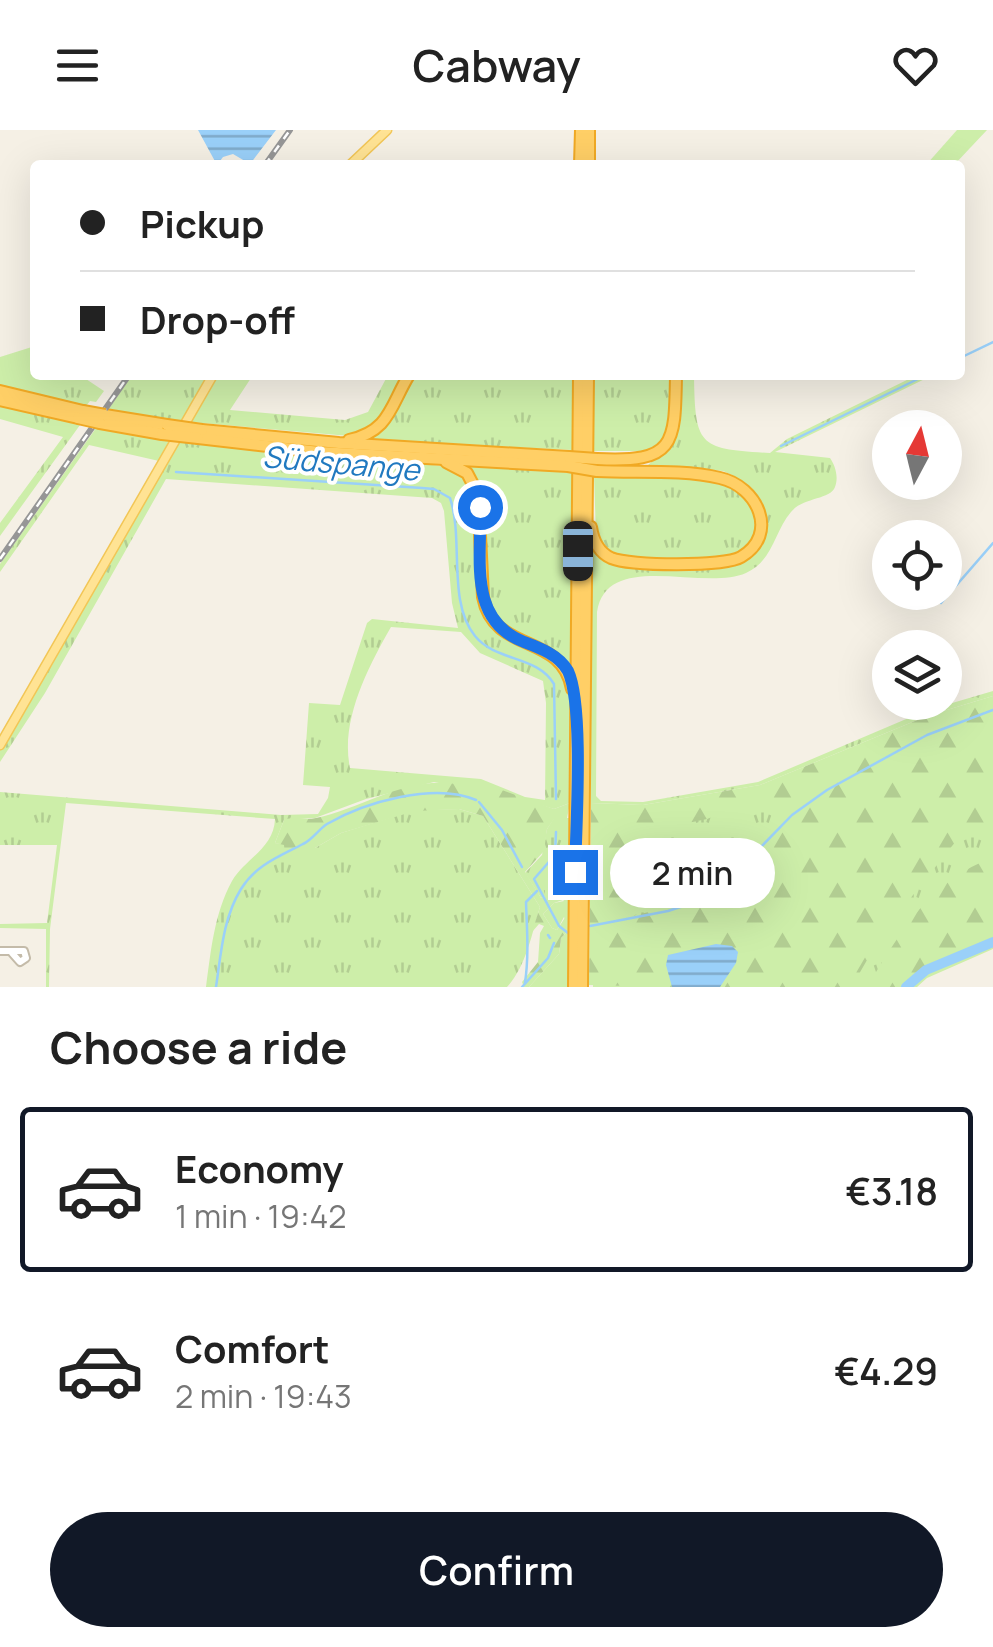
<!DOCTYPE html>
<html lang="en">
<head>
<meta charset="utf-8">
<style>
	:root { --surface:#fff; --page:#f6f6f6; --text:#222; --muted:#767676; --line:#e0e0e0; --accent:#111827 }
	body { margin:0; font-family:Manrope,sans-serif; background:var(--page); color:var(--text); height:100vh; display:flex; flex-direction:column; font-size:38px; white-space:nowrap }
	* { box-sizing:border-box; margin:0 }
	p { font-size:32px; color:var(--muted) }
	.icon { flex:none; width:55px; height:55px; fill:none; stroke:currentColor; stroke-width:2; stroke-linecap:round; stroke-linejoin:round }
	.map { position:relative; height:857px; overflow:hidden }
	.panel { display:flex; flex-direction:column; background:var(--surface); flex:1 }
	.panel>* { flex:none }
	.banner { position:absolute; left:30px; top:30px; width:935px; height:220px; border-radius:10px; box-shadow:0 10px 40px #0002; display:grid; align-content:center; height:220px; padding:0 50px; background:var(--surface) }
	.needle { width:65px; rotate:7deg }
	.buttons { position:absolute; left:872px; top:280px; display:grid; gap:20px }
	.buttons a { display:grid; place-items:center; width:90px; height:90px; border-radius:50%; background:var(--surface); box-shadow:0 10px 40px #0002; font-size:50px }
	.end { position:absolute; width:45px; height:45px; margin:-22px; border:12px solid #1a73e8; background:#fff; box-shadow:0 0 0 5px #fff }
	.from { border-radius:50% }
	.bubble { position:absolute; height:70px; border-radius:35px; background:var(--surface); box-shadow:0 10px 40px #0002; font-size:32px; font-weight:600; line-height:70px; text-align:center }
	.car { position:absolute; width:30px; height:60px; margin:-30px -15px; border-radius:12px; box-shadow:0 0 8px 2px #0007; background:linear-gradient(#222 24%,#8ab4d8 0 40%,#222 0 76%,#8ab4d8 0 86%,#222 0) }
	.banner b { display:flex; align-items:center; gap:35px; height:95px; font-size:38px }
	.banner b+b { border-top:2px solid var(--line) }
	.banner i { width:25px; height:25px; background:var(--text) }
	ul { padding:0; list-style:none }
	li { display:flex; align-items:center; gap:30px; height:165px; margin:0 20px 15px; padding:0 30px; border:5px solid transparent; border-radius:10px }
	li div { flex:1 }
	li b { display:block; font-size:38px }
	li em { font-style:normal; font-weight:600 }
	li.current { border-color:var(--accent) }
	li>.icon { width:90px; height:90px; stroke-width:1.5 }
	h2 { padding:0 50px; font-size:45px; line-height:120px }
	.button { display:flex; gap:20px; margin-top:auto; padding:20px 50px }
	.button a { flex:1; height:115px; border-radius:60px; background:var(--accent); color:#fff; font-size:40px; font-weight:600; line-height:115px; text-align:center }
	header { display:flex; justify-content:space-between; align-items:center; height:130px; padding:0 50px; background:var(--surface); font-size:45px; font-weight:600 }
	.map>svg:first-child { display:block }
</style>
</head>
<body>
<header><svg class="icon" aria-label="menu" viewBox="0 0 24 24"><path d="M4 6h16M4 12h16M4 18h16"/></svg>Cabway<svg class="icon" aria-label="heart" viewBox="0 0 24 24"><path d="M12 20l-8-8c-3-5 5-10 8-4 3-6 11-1 8 4z"/></svg></header>
<div class="map">
<svg width="993" height="857" viewBox="0 0 993 857">
	<defs>
		<pattern id="grass-tufts" width="24" height="20" patternUnits="userSpaceOnUse" patternTransform="scale(2.5)"><rect width="24" height="20" fill="#cdeea9"/><path d="M3 7l-1-3M5 7V3M7 7l1-3M15 17l-1-3M17 17v-4M19 17l1-3" fill="none" stroke="#b2cd92"/></pattern>
		<pattern id="forest-firs" width="22" height="20" patternUnits="userSpaceOnUse" patternTransform="scale(2.5)"><rect width="22" height="20" fill="#cdeea9"/><path d="M5 1l3.5 6h-7zM16 11l3.5 6h-7z" fill="#b2cd92"/></pattern>
		<pattern id="water-rules" width="6" height="5" patternUnits="userSpaceOnUse" patternTransform="scale(2.5)"><rect width="6" height="5" fill="#9ad0f9"/><path d="M0 2.5h6" fill="none" stroke="#80aaca"/></pattern>
	</defs>
	<rect width="100%" height="100%" fill="#f5f0e5"/>
	<g fill="url(#grass-tufts)" fill-rule="evenodd">
		<path d="M35 216V245H80L104 261 96 272 90 271 86 276 0 255V227Z"/>
		<path d="M132 245H210L184 291 108 280Z"/>
		<path d="M217 245H253L230 280 345 290 368 282 388 245H405L378 294 349 306 190 292Z"/>
		<path d="M412 245H573L572 320 364 310Z"/>
		<path d="M594 245H672L671 293 663 311 645 321H594Z"/>
		<path d="M678 245H694C695 317 699 319 770 323L787 309 917 245H933L775 322 830 328C835 335 839 347 835 357 830 370 803 367 791 382 774 402 773 431 746 443 703 462 607 419 597 482L596 666 601 671 643 672 758 652 925 581 993 561V566L927 586 760 655 643 675 591 673V413L601 425 721 437 747 428C753 417 764 401 765 389 768 367 741 348 723 341L648 335 669 316Z"/>
		<path d="M0 276 80 295 0 406V393L63 307 0 289Z"/>
		<path d="M96 298 267 322 425 334C437 336 453 336 462 344 490 371 471 435 480 471 494 525 556 507 569 557 575 581 570 645 570 673L554 679 524 670 434 652 366 669 315 688 284 690 275 713 315 718 341 703 415 680 459 679 483 686 540 777C532 803 526 837 507 857H206C211 821 214 784 232 751 246 728 274 718 275 689L66 673 50 799 49 857H46V799L0 798V794L47 793 57 715H0V662L281 685 318 684 328 668 330 657 303 655 309 573 340 575 367 493 372 489 458 498 452 473 444 381 441 373 432 368 166 349 45 563 0 632V605L159 331 89 315 0 442V434ZM391 497 461 502 480 523 543 551 546 573 545 670 525 667 481 649 350 638C340 591 368 537 391 497Z"/>
		<path d="M456 333 572 343V545L498 493 487 473 481 367Z"/>
		<path d="M594 345C626 346 700 344 726 354 743 361 750 369 756 387 777 447 641 428 613 424L596 405Z"/>
		<path d="M993 569V809L902 857H593V704L761 657Z"/>
		<path d="M554 688H569L568 857H529L559 824 561 808 569 800 564 787 557 800 552 798 543 784 554 773 564 771 545 748V766L541 768 525 743 542 725 547 699Z"/>
	</g>
	<g fill="url(#forest-firs)" fill-rule="evenodd">
		<path d="M993 566V695L960 706 882 804 859 844 846 850 841 857H720L736 833 709 816 674 822 666 835 672 857 589 855 591 673 643 675 760 655 927 586ZM755 671 770 676C785 705 704 764 678 774 663 779 647 782 632 786L623 781C626 756 657 749 666 726L658 719 639 740 619 746 616 737C632 709 636 705 666 704L673 696 707 689Z"/>
		<path d="M464 649 480 652 554 679 570 673 567 688 554 689 547 699 544 721 525 742 541 768 545 766V748L552 740 563 744 566 769 554 773 543 784 552 798 557 800 566 786 569 800 561 808 559 824 529 857H524L522 852 538 832 540 803 544 796 539 794 532 802 540 777 483 686 459 679 415 681 341 703 315 718 285 725 284 715 275 713 284 690C295 686 305 691 316 688 363 678 406 646 456 654Z"/>
		<path d="M993 728V819L927 848 917 857H872L870 852C902 800 932 748 993 728Z"/>
	</g>
	<path fill="#cdeea9" d="M957 0H987L954 35H926Z"/>
	<g fill="url(#water-rules)">
		<path d="M198 0H276L250 34 233 24 223 27 217 35Z"/>
		<path d="M716 814 732 816 738 822 736 833 720 857H672L666 835 668 825Z"/>
	</g>
	<g fill="none" stroke-linecap="round" stroke-linejoin="round">
		<g stroke="#9ad0f9" stroke-width="2.5">
			<path d="M960 228 993 212"/>
			<path d="M781 316 926 245"/>
			<path d="M176 342 422 358 434 359 450 368C464 409 447 472 475 506 496 532 537 525 554 554L556 669"/>
			<path d="M941 473 993 413"/>
			<path d="M479 672 502 700 522 737"/>
			<path d="M556 702 555 725 534 749 559 796 568 803"/>
			<path d="M590 796 668 781 702 770 723 756 792 685 827 660 927 605 993 580"/>
			<path d="M548 805 550 808"/>
			<path d="M525 853C529 825 527 800 526 772L537 761"/>
			<path d="M216 857C221 824 223 788 241 759 256 735 278 727 303 714 312 710 318 700 327 694 365 672 435 652 476 670"/>
			<path d="M522 857 548 828 554 813"/>
		</g>
		<path stroke="#9ad0f9" stroke-width="10" d="M906 857 926 840 993 812"/>
		<g stroke="#c4bba9" stroke-width="10">
			<path id="minor" d="M0 821H24L26 828 20 832 12 823"/>
		</g>
		<g stroke="#f2c656" stroke-width="11">
			<g id="major">
				<path d="M350 35 387 0"/>
				<path d="M0 615 213 245"/>
			</g>
		</g>
		<g stroke="#f0a924" stroke-width="14">
			<g id="highway">
				<path d="M580 35 581 0"/>
				<path d="M589 35V0"/>
				<path d="M0 261 83 281"/>
				<path d="M0 270 78 288"/>
				<path d="M105 285 167 295"/>
				<path d="M100 293 162 304"/>
				<path d="M202 300 339 313 569 327"/>
				<path d="M198 308 319 322 568 336"/>
				<path d="M349 310C390 301 390 276 409 245"/>
				<path d="M597 329C675 333 675 315 676 245"/>
				<path d="M446 332 467 343 478 364 483 467C494 525 562 502 572 559"/>
				<path d="M591 397C593 410 598 422 611 428 630 436 724 437 741 427 780 404 757 356 720 348 681 339 637 343 597 341"/>
				<path d="M574 857 579 245"/>
				<path d="M582 857 588 245"/>
			</g>
		</g>
		<use href="#minor" stroke="#fff" stroke-width="6"/>
		<use href="#major" stroke="#ffe394" stroke-width="8"/>
		<use href="#highway" stroke="#ffcf66" stroke-width="10"/>
		<g stroke="#969696" stroke-width="6">
			<g id="rail">
				<path d="M265 35 290 0"/>
				<path d="M0 429 129 245"/>
			</g>
		</g>
		<use href="#rail" stroke="#fff" stroke-width="2.5" stroke-dasharray="8" stroke-linecap="butt"/>
		<g stroke="#f0a924" stroke-width="14" stroke-linecap="butt">
			<g id="highway-bridge">
				<path d="M83 281 105 285"/>
				<path d="M78 288 100 293"/>
				<path d="M167 295 202 300"/>
				<path d="M162 304 198 308"/>
				<path d="M569 327 597 329"/>
				<path d="M568 336 597 341"/>
			</g>
		</g>
		<use href="#highway-bridge" stroke="#ffcf66" stroke-width="10"/>
	</g>
	<g fill="none" stroke-linecap="round" stroke-linejoin="round">
		<path stroke="#1a73e8" stroke-width="12" d="M480 377C482 428 467 490 524 512 540 518 559 525 568 541 584 575 576 698 575 742"/>
	</g>
	<g text-anchor="middle" stroke-width="8" stroke-linejoin="round" paint-order="stroke">
		<g font-size="30" font-style="italic" fill="#2079c0" stroke="#fff">
			<text transform="translate(341 334) rotate(5)" y="10">Südspange</text>
		</g>
	</g>
</svg>
<div class="buttons">
<a><svg class="needle" viewBox="-14 -14 28 28"><path d="M0-13l5 13h-10z" fill="#e53935"/><path d="M0 13l5-13h-10z" fill="#767676"/></svg></a>
<a><svg class="icon" aria-label="locate" viewBox="0 0 24 24"><circle cx="12" cy="12" r="6"/><path d="M12 2v4M12 18v4M2 12h4M18 12h4"/></svg></a>
<a><svg class="icon" aria-label="layers" viewBox="0 0 24 24"><path d="M12 4l9 5-9 5-9-5zM3 14l9 5 9-5"/></svg></a>
</div>
<i class="end from" style="left:480px;top:377px"></i>
<i class="end" style="left:575px;top:742px"></i>
<div class="bubble" style="left:610px;top:708px;width:165px">2 min</div>
<i class="car" style="left:578px;top:421px;rotate:180deg"></i>
<div class="banner">
<b><i class="from"></i>Pickup</b>
<b><i></i>Drop-off</b>
</div>
</div>
<section class="panel">
<h2>Choose a ride</h2>
<ul>
<li class="current"><svg class="icon" aria-label="car" viewBox="0 0 24 24"><path d="M5 17H2v-5l4-1 3-4h7l3 4 3 1v5h-3M9 17h6M6 11h13"/><circle cx="7" cy="17" r="2"/><circle cx="17" cy="17" r="2"/></svg><div><b>Economy</b><p>1 min · 19:42</p></div><em>€3.18</em></li>
<li><svg class="icon" aria-label="car" viewBox="0 0 24 24"><path d="M5 17H2v-5l4-1 3-4h7l3 4 3 1v5h-3M9 17h6M6 11h13"/><circle cx="7" cy="17" r="2"/><circle cx="17" cy="17" r="2"/></svg><div><b>Comfort</b><p>2 min · 19:43</p></div><em>€4.29</em></li>
</ul>
<div class="button"><a>Confirm</a></div>
</section>
</body>
</html>
